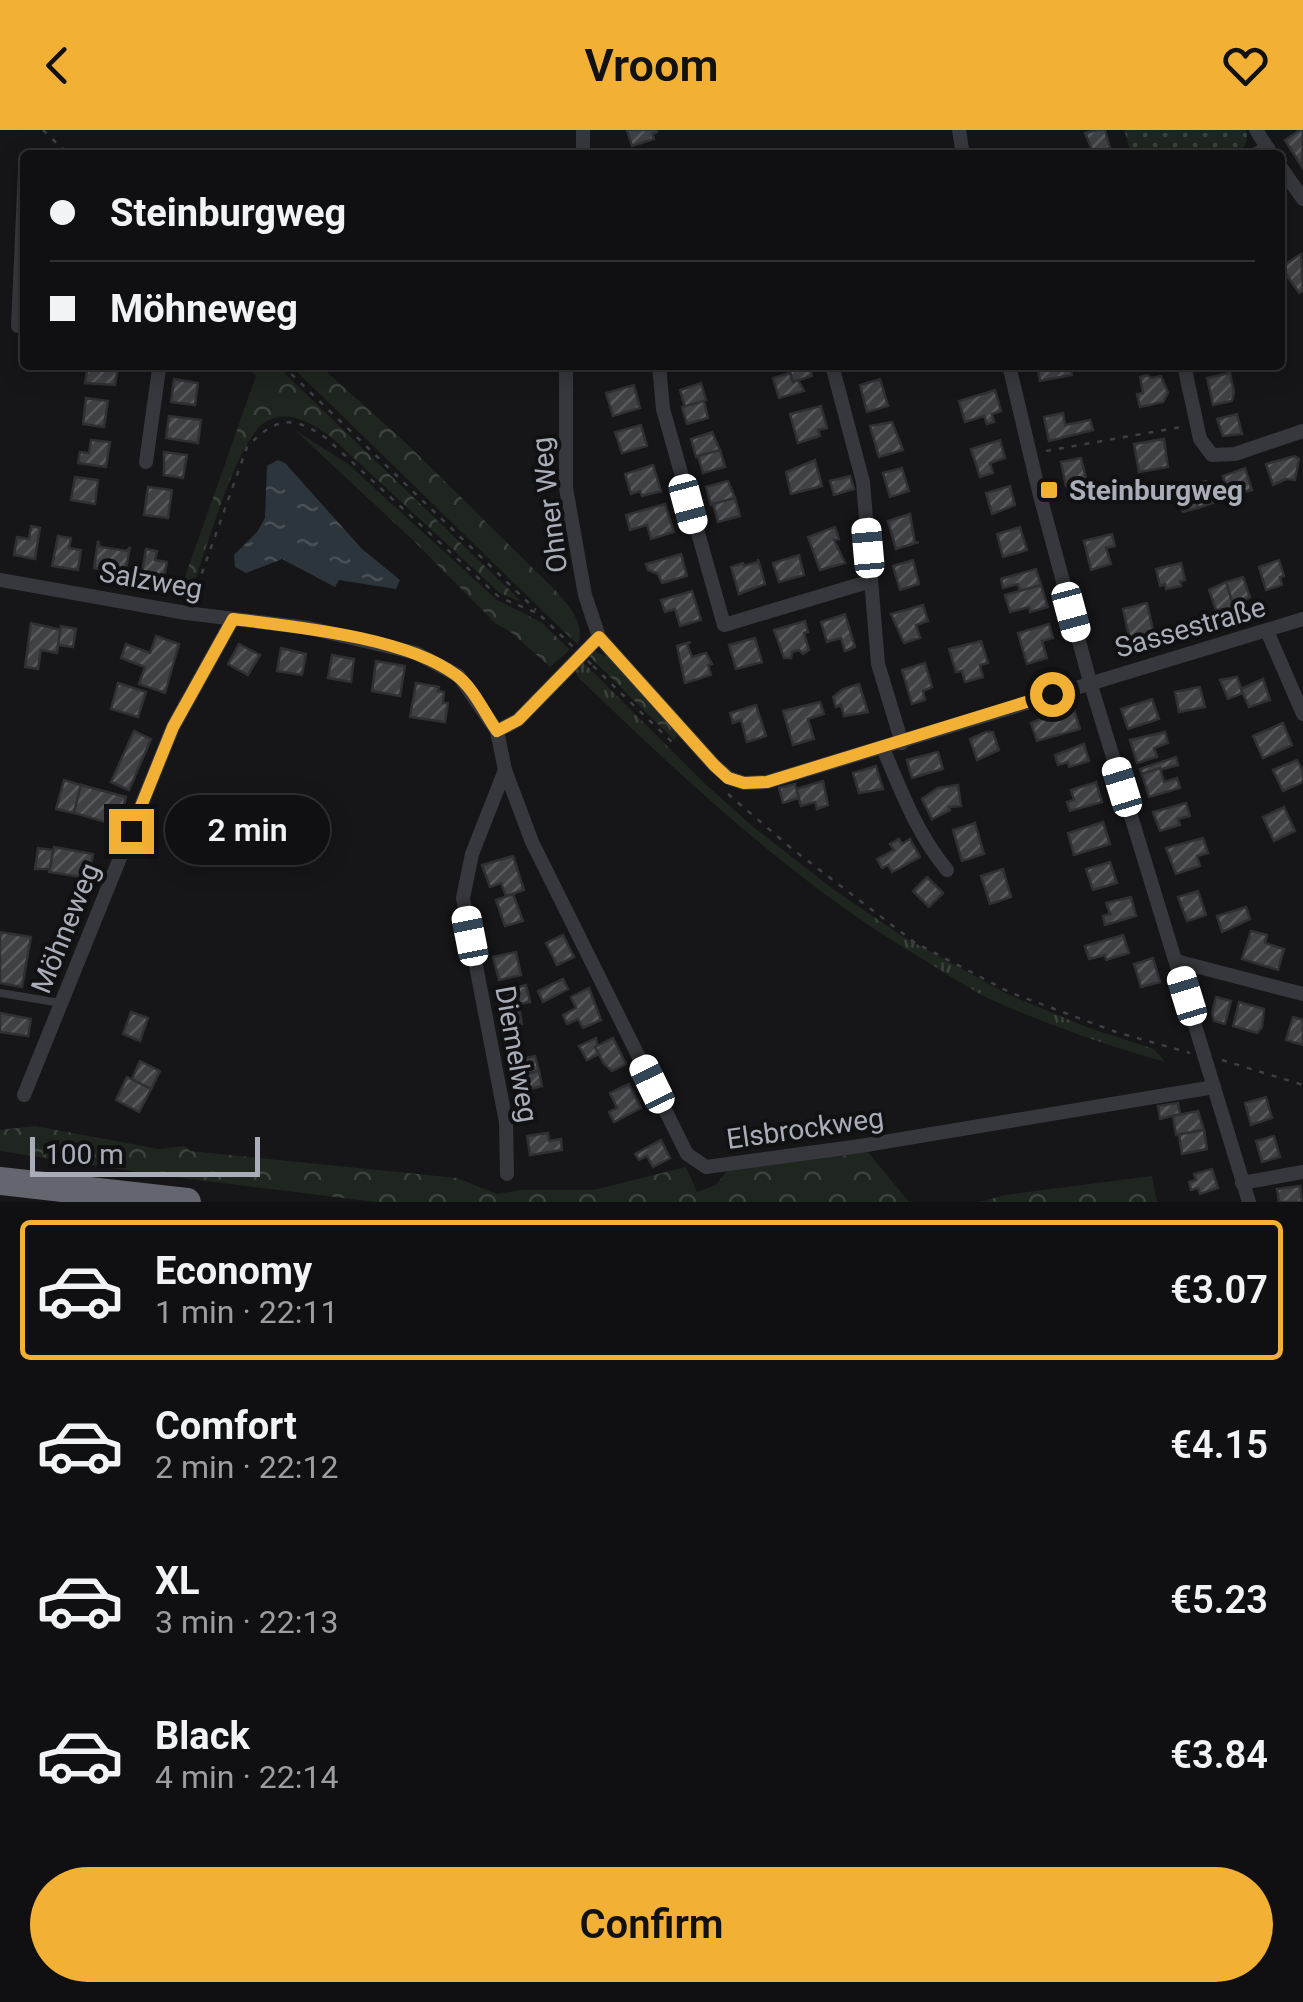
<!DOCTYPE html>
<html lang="en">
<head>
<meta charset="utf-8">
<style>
	:root { --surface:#101012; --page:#1e1e20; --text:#f1f3f6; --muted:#9c9d9f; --line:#303032; --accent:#f2b134 }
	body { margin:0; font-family:Roboto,sans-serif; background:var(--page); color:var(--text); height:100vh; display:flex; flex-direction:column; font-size:38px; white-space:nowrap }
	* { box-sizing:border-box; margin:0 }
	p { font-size:32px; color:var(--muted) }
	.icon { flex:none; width:55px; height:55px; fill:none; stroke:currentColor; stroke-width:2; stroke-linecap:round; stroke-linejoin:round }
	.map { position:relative; height:1072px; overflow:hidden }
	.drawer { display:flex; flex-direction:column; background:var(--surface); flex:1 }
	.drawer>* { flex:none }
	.hud { position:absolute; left:20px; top:20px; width:1265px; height:220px; border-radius:10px; box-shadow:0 5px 25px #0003,0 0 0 2px var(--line); display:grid; align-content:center; height:220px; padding:0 30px; background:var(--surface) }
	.scale { position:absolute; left:30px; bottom:25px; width:230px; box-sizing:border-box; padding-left:10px; border:5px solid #a8adb8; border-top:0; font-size:28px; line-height:35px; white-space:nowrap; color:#a8adb8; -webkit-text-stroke:8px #111113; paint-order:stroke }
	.end { position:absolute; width:45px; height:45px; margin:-22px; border:12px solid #f2b134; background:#111; box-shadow:0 0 0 5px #111 }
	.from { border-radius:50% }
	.bubble { position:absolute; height:70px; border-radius:35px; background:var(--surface); box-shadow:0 5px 25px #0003,0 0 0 2px var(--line); font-size:32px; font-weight:600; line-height:70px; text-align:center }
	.car { position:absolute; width:30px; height:60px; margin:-30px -15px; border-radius:12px; box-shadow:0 0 8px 2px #0007; background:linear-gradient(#fff 24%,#345 0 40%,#fff 0 76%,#345 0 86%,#fff 0) }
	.hud b { display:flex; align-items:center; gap:35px; height:95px; font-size:38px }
	.hud b+b { border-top:2px solid var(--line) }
	.hud i { width:25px; height:25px; background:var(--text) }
	ul { padding:18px 0 0; list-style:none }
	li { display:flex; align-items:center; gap:30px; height:140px; margin:0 20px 15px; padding:0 10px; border:5px solid transparent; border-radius:10px }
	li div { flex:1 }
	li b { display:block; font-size:38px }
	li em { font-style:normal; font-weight:600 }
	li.current { border-color:var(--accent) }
	li>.icon { width:90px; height:90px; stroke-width:1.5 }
	.primary-button { display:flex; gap:20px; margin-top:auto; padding:20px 30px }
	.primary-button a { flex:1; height:115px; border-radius:60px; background:var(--accent); color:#111; font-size:40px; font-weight:600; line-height:115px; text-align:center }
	header { display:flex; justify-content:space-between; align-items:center; height:130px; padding:0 30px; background:var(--accent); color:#111; font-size:45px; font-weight:600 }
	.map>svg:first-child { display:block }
</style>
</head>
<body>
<header><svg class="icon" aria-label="back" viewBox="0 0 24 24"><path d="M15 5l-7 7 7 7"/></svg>Vroom<svg class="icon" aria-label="heart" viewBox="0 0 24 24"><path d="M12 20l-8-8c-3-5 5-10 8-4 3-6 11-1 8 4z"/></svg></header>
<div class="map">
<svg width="1303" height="1072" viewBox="0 0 1303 1072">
	<defs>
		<pattern id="grass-tufts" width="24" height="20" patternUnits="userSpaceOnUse" patternTransform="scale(2.5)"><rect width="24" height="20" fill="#1e261f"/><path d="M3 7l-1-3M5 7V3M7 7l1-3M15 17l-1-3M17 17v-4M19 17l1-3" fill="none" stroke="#3c433d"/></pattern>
		<pattern id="forest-crowns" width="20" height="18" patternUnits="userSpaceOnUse" patternTransform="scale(2.5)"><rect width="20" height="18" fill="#1e261f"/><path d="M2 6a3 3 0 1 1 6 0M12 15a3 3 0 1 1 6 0" fill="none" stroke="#3c433d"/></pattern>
		<pattern id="park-dots" width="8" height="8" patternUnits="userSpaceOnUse" patternTransform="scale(2.5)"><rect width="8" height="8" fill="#1e261f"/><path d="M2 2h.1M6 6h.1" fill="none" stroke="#3c433d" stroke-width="1.8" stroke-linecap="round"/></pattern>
		<pattern id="water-ripples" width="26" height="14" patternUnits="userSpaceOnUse" patternTransform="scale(2.5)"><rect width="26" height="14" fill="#2c353c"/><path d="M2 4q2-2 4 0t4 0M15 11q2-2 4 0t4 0" fill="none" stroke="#485056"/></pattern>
		<pattern id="building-hatch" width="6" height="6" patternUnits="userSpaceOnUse" patternTransform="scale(2.5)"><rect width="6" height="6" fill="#404145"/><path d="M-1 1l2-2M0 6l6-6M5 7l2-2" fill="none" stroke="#595a5e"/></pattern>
	</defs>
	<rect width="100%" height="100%" fill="#161618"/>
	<path fill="url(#grass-tufts)" d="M582 531 701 650 752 696 837 762 902 806 1007 864 1089 898 1154 919 1165 932C1106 915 1048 895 992 870 969 859 947 844 926 831 795 754 686 651 577 546L576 540Z"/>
	<g fill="url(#forest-crowns)">
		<path d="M244 235H276L522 472 501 464 330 306C311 293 290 279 267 291 237 306 203 430 190 466L179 464 256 246Z"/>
		<path d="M290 235H319L408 315 558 463C571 479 585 494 578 515Z"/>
		<path d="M296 301 348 334 497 470 541 492 570 520 550 537 512 503 495 493 416 413Z"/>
		<path d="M596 522 611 528 678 605 674 610 587 524Z"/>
		<path d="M35 996 159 1019 185 1016 190 1021 457 1048 497 1064 521 1060H594L686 1037 697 1062 716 1055 727 1041 868 1022 909 1072H376L157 1045 0 1021V1000Z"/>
		<path d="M1152 1046 1157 1072H980L1005 1065Z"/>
	</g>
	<path fill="url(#park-dots)" d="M1124 0H1246C1249 12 1245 21 1231 24 1208 30 1158 25 1132 25Z"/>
	<path fill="url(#water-ripples)" d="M278 330 285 333 362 419 400 450 396 459 339 450 335 457 282 429 246 443 235 437 234 425 257 402 265 388 267 336Z"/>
	<g fill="url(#building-hatch)" stroke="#303034" stroke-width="2.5">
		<path d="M627 0H656L657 2 652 4 654 9 632 16Z"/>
		<path d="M1097 0H1105L1110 18 1093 22 1085 3Z"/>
		<path d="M1300 0H1303L1302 37 1285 10Z"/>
		<path d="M1301 124 1303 161 1299 163 1281 137Z"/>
		<path d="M88 235 118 237 115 255 85 253Z"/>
		<path d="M788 235H810L812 246 793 252Z"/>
		<path d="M1037 235H1070L1072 245 1040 251Z"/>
		<path d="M790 243 793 252 798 250 804 261 779 268 773 248Z"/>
		<path d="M1230 243 1234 262 1232 271 1213 275 1207 248Z"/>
		<path d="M1147 245 1152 248 1161 246 1168 263 1163 272 1140 277 1137 264 1143 263 1140 247Z"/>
		<path d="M174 249 198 253 195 275 171 272Z"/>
		<path d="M880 249 888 276 867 282 860 255Z"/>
		<path d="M701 253 706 270 685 277 680 260Z"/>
		<path d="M634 255 640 278 613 286 606 263Z"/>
		<path d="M995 260 1001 281 992 284 994 292 987 294 984 286 965 292 959 271Z"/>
		<path d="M86 268 108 271 104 297 83 294Z"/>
		<path d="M704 271 708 288 687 294 682 277Z"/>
		<path d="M821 276 827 298 818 300 820 306 798 313 790 284Z"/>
		<path d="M1063 283 1065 295 1090 290 1093 300 1049 311 1044 287Z"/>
		<path d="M1237 284 1242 304 1223 306 1217 289Z"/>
		<path d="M169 286 201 290 198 313 166 308Z"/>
		<path d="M892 292 903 320 879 327 870 296Z"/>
		<path d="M641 295 647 316 622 323 615 302Z"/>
		<path d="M712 302 720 320 696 327 691 309Z"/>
		<path d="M1164 309 1168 337 1139 342 1134 314Z"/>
		<path d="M91 310 110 312 106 337 78 333 80 322 89 323Z"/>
		<path d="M1000 310 1005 328 990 333 993 343 980 347 971 319Z"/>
		<path d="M720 320 725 337 703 343 698 326Z"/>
		<path d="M164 322 187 325 183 348 164 345Z"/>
		<path d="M1295 326 1299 329 1295 350 1286 349 1273 355 1266 334Z"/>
		<path d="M1081 328 1087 352 1066 356 1061 332Z"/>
		<path d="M815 330 822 356 791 364 786 342Z"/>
		<path d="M653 335 661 361 642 366 640 361 631 364 625 344Z"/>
		<path d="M902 338 909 361 890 367 883 343Z"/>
		<path d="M1245 338 1252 360 1229 365 1223 346Z"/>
		<path d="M850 346 854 359 834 365 830 351Z"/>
		<path d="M75 347 98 350 95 374 71 370Z"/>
		<path d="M728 351 735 368 711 375 706 357Z"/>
		<path d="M1206 351 1213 373 1198 378 1191 355Z"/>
		<path d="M1191 355 1198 378 1183 382 1175 360Z"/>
		<path d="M1010 356 1015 375 992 384 986 363Z"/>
		<path d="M148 357 172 360 168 388 144 385Z"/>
		<path d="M735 368 740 386 718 392 713 374Z"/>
		<path d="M665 374 674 402 651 409 647 395 630 400 626 385Z"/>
		<path d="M910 384 915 413 919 412 896 419 888 391Z"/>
		<path d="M31 396 40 398 35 429 14 425 17 407 29 409Z"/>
		<path d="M835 397 839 409 834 410 845 433 820 440 808 407Z"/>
		<path d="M1020 397 1027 420 1003 427 997 404Z"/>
		<path d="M1112 404 1115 416 1106 418 1111 434 1091 440 1084 411Z"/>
		<path d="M58 406 71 408 69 418 81 420 78 440 52 436Z"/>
		<path d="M98 411 100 417 127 421 130 417 125 444 94 438Z"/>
		<path d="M146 419 157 421 155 430 167 432 163 452 141 448Z"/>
		<path d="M681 424 687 446 662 453 658 444 648 440 646 434Z"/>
		<path d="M799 425 804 445 779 452 773 433Z"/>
		<path d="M758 429 765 454 739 464 731 437 743 433 744 436 758 432Z"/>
		<path d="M913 430 919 454 900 460 893 436Z"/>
		<path d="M1279 430 1284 446 1280 447 1282 455 1266 460 1259 437Z"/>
		<path d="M1181 433 1185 450 1180 451 1181 456 1166 459 1165 454 1160 456 1156 439Z"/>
		<path d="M1036 439 1041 455 1020 461 1018 454 1003 458 1001 449Z"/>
		<path d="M1243 447 1250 467 1234 478 1226 452Z"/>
		<path d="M1226 452 1234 478 1216 480 1209 460Z"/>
		<path d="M1041 455 1048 477 1030 482 1029 477 1010 482 1005 465Z"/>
		<path d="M692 461 701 490 680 496 675 479 665 482 661 470Z"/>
		<path d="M1147 473 1156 514 1132 520 1123 479Z"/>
		<path d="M923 475 928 491 916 495 920 508 904 513 891 484Z"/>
		<path d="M845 484 855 517 845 521 841 508 827 512 821 492Z"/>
		<path d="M805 491 808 502 804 503 809 520 803 524 799 520 792 522 791 528H784L774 500Z"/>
		<path d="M31 493 61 500 57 523 41 520 38 539 25 537Z"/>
		<path d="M1049 494 1053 508 1042 511 1047 528 1027 534 1018 503Z"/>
		<path d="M61 496 76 499 73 517 58 515Z"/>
		<path d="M156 506 179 514 165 563 139 554 145 537 121 528 126 514 150 523Z"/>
		<path d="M755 508 762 532 736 539 729 515Z"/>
		<path d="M981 511 988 533 980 535 983 547 965 552 962 541 956 542 949 519Z"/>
		<path d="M691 512 687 514 692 527 706 523 712 534 708 535 711 545 685 553 677 516Z"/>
		<path d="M239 514 260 525 248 545 228 534Z"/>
		<path d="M281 518 306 524 302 545 277 541Z"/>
		<path d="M332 525 354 529 351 552 328 548Z"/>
		<path d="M376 531 405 536 400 566 372 561Z"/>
		<path d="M925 533 932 557 923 561 925 570 912 574 902 540Z"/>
		<path d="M1237 547 1243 563 1228 569 1220 550Z"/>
		<path d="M1263 549 1270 570 1249 577 1241 559Z"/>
		<path d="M118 553 146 562 138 587 111 579Z"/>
		<path d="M416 553 439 557 438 561 444 562 443 573H448L445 592 410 587Z"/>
		<path d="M859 554 868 582 844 586 841 575 836 577 833 567 843 559Z"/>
		<path d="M1200 557 1205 577 1179 582 1175 562Z"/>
		<path d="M1152 569 1159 589 1128 599 1121 579Z"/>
		<path d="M820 572 824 584 808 589 814 609 793 615 783 581Z"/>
		<path d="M756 575 766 606 747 612 741 590 733 593 730 583Z"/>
		<path d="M1063 579 1064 583 1074 580 1080 599 1037 611 1031 593Z"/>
		<path d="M1283 593 1292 615 1263 628 1253 606Z"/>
		<path d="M134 601 151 609 129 660 111 652Z"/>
		<path d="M986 602H993L999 620 977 630 970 609Z"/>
		<path d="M1165 602 1168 613 1154 618 1157 627 1137 633 1130 610Z"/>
		<path d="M1084 614 1089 631 1069 637 1068 632 1058 635 1055 625Z"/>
		<path d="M938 622 943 639 912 648 907 630Z"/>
		<path d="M1176 627 1178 635 1142 644 1140 639Z"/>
		<path d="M1297 630 1303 641V652L1283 661 1273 640Z"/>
		<path d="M876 636 883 659 859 663 853 643Z"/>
		<path d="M1160 638 1164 652 1177 648 1180 658 1149 667 1142 644Z"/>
		<path d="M64 650 81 655 74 683 56 679Z"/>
		<path d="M823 651 828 675 817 679 815 672 801 676 796 659Z"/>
		<path d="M1096 652 1102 672 1070 681 1067 672 1074 670 1071 660Z"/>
		<path d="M795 654 799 668 783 673 779 658Z"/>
		<path d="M81 655 126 667 119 696 74 683Z"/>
		<path d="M958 655 961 676 949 677 950 680 932 689 922 669 938 658Z"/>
		<path d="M1186 673 1190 686 1178 689 1180 695 1160 701 1153 682Z"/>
		<path d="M1284 677 1295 701 1274 711 1263 687Z"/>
		<path d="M1103 692 1110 714 1074 725 1068 703Z"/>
		<path d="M975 693 984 724 962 731 953 700Z"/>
		<path d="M1203 708 1208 723 1197 726 1200 736 1176 744 1166 718Z"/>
		<path d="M899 709 902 714 910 709 920 727 892 742 888 735 882 738 877 729 894 720 890 714Z"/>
		<path d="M54 717 93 724 89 748 49 742Z"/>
		<path d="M38 718 53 720 50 739H35Z"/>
		<path d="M513 726 524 760 506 766 501 753 490 757 482 735Z"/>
		<path d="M1110 732 1117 753 1093 760 1086 739Z"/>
		<path d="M1003 739 1011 767 990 774 981 746Z"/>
		<path d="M927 747 943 763 929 777 913 761Z"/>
		<path d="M1198 761 1206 785 1187 791 1178 767Z"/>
		<path d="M513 764 523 791 505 796 496 770Z"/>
		<path d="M1131 767 1136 786 1105 795 1103 786 1110 784 1106 773Z"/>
		<path d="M1246 777 1250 789 1222 802 1217 786Z"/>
		<path d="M1251 801 1267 805 1265 813 1284 819 1278 840 1242 829Z"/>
		<path d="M0 802 31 807 22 857 0 853Z"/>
		<path d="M563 805 574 827 557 835 546 813Z"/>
		<path d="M1123 805 1129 823 1106 830 1105 825 1089 829 1085 816Z"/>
		<path d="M516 822 521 845 499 850 493 827Z"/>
		<path d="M1153 828 1160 852 1141 857 1134 834Z"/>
		<path d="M563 849 568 859 543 872 538 861Z"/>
		<path d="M526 855 530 872 519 874 518 869 509 871 506 860Z"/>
		<path d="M589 858 601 890 583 898 578 889 567 894 563 885 576 878 571 867Z"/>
		<path d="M1216 867 1231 871 1225 894 1214 891 1212 883Z"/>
		<path d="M518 869 522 894 503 897 498 873Z"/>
		<path d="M1239 872 1264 879 1262 897 1257 903 1233 896Z"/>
		<path d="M131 882 148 888 140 911 123 904Z"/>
		<path d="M0 883 31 889 28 906 0 902Z"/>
		<path d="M1293 887 1303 890V915L1286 910Z"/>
		<path d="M596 908 599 924 587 930 579 916Z"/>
		<path d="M613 908 626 934 612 941 604 934 595 917Z"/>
		<path d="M535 926 539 941 514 947 510 932Z"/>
		<path d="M140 931 160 941 151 959 132 949Z"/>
		<path d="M539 941 542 956 518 962 514 947Z"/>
		<path d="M127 947 151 959 139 982 116 970Z"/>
		<path d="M629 954 641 978 614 992 609 982 617 978 610 963Z"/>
		<path d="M1266 967 1272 988 1251 995 1245 973Z"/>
		<path d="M1178 973 1180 984 1160 989 1158 976Z"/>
		<path d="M1198 981 1204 1000 1176 1005 1173 986Z"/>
		<path d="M1204 1000 1207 1019 1182 1024 1179 1005H1176Z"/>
		<path d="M548 1003 549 1011 561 1009 562 1020 530 1025 527 1006Z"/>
		<path d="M1274 1006 1280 1027 1262 1032 1256 1011Z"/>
		<path d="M661 1010 670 1028 653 1037 647 1026 639 1030 635 1024Z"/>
		<path d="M1212 1039 1218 1058 1200 1064 1198 1058 1191 1060 1189 1052 1196 1050 1194 1044Z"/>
		<path d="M1300 1056 1302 1072H1279L1277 1059Z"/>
	</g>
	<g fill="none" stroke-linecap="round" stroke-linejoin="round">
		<g stroke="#3d3f44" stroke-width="2.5" stroke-dasharray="5 8" stroke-linecap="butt">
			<path d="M43 0 69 25"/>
			<path d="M282 235 536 480"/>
			<path d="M1046 321 1181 297"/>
			<path d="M193 468 247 317C275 288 292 284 326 308L499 467 539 484"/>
			<path d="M541 486 569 513"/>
			<path d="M593 536 674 614"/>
			<path d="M728 664 791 718 914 812 1009 862 1116 902 1190 923"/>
			<path d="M1222 930 1303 955"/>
		</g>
		<path stroke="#37383d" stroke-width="8" d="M0 863 61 873"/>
		<g stroke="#37383d" stroke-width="14">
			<path d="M959 0 963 25"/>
			<path d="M1256 0 1272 25"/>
			<path d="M583 25V0"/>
			<path d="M1254 25 1268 18"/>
			<path d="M1280 36 1303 69"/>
			<path d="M18 196 25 40"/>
			<path d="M566 235V358L585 465 599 507 714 635 729 648 744 653 767 652 1303 489"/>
			<path d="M659 235 663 279 724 495 871 451"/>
			<path d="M832 235 863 352 878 534 902 613"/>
			<path d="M1009 235 1039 362 1090 552 1249 1072"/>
			<path d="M1184 235 1200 309 1212 325 1235 324 1303 301"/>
			<path d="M146 332 159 239 157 235"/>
			<path d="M0 450 186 483 309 498 416 523 459 546 497 601 505 640 532 712 687 1024 706 1037 860 1016 1214 957"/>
			<path d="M1267 501 1303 584"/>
			<path d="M497 601 518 590 599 507"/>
			<path d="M883 618C901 661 917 704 947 740"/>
			<path d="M505 640 472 724 463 768 506 992 507 1044"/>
			<path d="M1176 831 1303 864"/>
			<path d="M24 965 173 597 233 489"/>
			<path d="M1242 1053 1303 1042"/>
		</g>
		<path stroke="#63666e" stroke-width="28" d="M0 1051 187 1072"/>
		<path stroke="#3d3f44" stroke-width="2.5" stroke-dasharray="5 8" stroke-linecap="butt" d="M569 513 592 535"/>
	</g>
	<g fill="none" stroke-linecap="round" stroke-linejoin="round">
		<path stroke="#f2b134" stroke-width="12" d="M131 701 173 597 233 489C296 497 405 507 456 545 473 557 485 584 497 601L518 590 599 507 714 635 728 648 744 653 767 652 1052 564"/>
	</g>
	<rect fill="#f2b134" stroke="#111113" stroke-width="4" x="1039" y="350" width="20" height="20" rx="5"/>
	<g text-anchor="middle" stroke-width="8" stroke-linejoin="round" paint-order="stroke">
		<g font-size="28" font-weight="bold" fill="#a8adb8" stroke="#111113" text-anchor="start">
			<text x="1069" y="370">Steinburgweg</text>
		</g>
		<g font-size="28" fill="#a8adb8" stroke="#111113">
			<text transform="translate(549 375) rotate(-97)" y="10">Ohner Weg</text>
			<text transform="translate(151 450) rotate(10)" y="10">Salzweg</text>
			<text transform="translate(1190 497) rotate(-16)" y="10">Sassestraße</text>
			<text transform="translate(65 798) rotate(-68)" y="10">Möhneweg</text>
			<text transform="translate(517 924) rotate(80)" y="10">Diemelweg</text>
			<text transform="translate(805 998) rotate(-8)" y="10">Elsbrockweg</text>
		</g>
	</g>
</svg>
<div class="scale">100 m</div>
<i class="end from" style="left:1052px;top:564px"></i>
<i class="end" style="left:131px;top:701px"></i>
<div class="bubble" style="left:165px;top:665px;width:165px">2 min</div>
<i class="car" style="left:688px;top:374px;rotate:165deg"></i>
<i class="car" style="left:868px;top:418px;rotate:355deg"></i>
<i class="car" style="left:1071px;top:482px;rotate:165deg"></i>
<i class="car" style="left:1122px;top:657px;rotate:343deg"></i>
<i class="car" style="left:470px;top:806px;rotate:349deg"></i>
<i class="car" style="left:1187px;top:866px;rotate:343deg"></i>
<i class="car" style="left:652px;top:954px;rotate:334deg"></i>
<div class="hud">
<b><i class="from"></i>Steinburgweg</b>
<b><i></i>Möhneweg</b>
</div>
</div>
<section class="drawer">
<ul>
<li class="current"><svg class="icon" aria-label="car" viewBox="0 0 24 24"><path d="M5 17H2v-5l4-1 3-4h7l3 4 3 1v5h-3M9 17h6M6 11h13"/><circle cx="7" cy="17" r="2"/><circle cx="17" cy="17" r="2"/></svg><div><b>Economy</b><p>1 min · 22:11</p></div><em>€3.07</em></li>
<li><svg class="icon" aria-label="car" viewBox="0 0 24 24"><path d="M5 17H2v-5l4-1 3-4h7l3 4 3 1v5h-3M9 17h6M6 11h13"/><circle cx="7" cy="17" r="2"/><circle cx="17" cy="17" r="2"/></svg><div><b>Comfort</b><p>2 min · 22:12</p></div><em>€4.15</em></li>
<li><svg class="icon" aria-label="car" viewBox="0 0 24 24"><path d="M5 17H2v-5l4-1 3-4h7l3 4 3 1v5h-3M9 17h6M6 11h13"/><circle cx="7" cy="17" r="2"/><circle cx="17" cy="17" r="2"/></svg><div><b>XL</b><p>3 min · 22:13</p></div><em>€5.23</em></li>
<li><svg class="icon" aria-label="car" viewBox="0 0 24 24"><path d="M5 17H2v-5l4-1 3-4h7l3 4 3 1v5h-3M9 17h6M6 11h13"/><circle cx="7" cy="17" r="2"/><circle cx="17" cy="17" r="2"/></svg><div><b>Black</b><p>4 min · 22:14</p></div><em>€3.84</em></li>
</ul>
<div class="primary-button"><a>Confirm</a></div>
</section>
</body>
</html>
